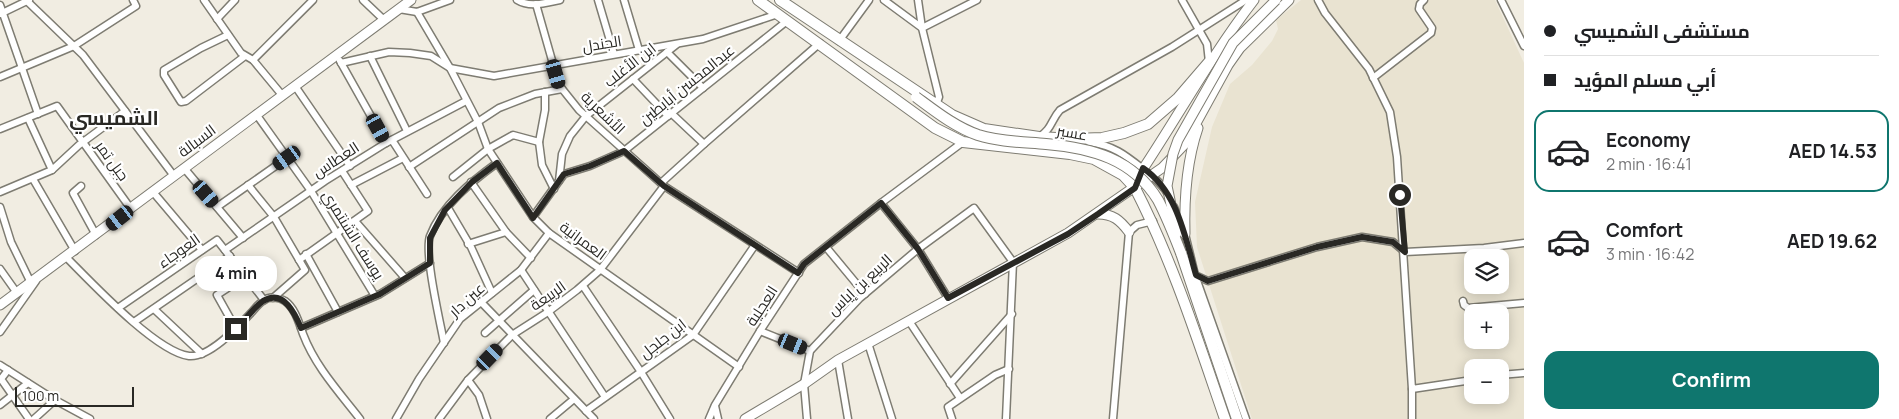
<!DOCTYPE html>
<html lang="en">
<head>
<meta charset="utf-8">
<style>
	:root { --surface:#fff; --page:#f6f6f6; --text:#202124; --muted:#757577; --line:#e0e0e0; --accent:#0f766e }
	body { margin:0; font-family:Manrope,Cairo,sans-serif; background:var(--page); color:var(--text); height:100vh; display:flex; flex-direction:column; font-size:19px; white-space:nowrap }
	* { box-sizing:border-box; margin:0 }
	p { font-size:16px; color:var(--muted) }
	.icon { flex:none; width:28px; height:28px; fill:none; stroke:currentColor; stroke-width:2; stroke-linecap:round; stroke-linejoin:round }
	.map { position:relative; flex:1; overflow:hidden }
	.drawer { display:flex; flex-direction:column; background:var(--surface); width:375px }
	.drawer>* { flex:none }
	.guide { display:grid; align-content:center; height:110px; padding:0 20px; background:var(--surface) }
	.controls { position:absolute; left:1464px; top:249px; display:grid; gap:10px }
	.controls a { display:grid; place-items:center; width:45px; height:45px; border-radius:10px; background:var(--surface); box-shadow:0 2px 12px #0003; font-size:25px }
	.scale { position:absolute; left:15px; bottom:12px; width:119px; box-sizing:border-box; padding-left:5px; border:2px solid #292824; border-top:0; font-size:14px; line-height:18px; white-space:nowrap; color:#292824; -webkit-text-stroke:4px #fff; paint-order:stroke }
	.end { position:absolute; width:22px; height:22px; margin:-11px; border:6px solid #292824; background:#fff; box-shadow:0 0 0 2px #fff }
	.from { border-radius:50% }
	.bubble { position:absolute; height:35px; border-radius:15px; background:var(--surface); box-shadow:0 2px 12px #0003; font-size:16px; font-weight:700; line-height:35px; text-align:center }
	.car { position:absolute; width:15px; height:30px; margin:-15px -8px; border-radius:6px; box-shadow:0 0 4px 1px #0007; background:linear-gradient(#222 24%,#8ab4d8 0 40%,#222 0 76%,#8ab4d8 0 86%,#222 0) }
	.guide b { display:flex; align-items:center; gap:18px; height:48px; font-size:19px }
	.guide b+b { border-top:1px solid var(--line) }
	.guide i { width:12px; height:12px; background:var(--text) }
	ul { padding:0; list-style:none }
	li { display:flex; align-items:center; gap:15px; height:82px; margin:0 10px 8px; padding:0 10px; border:2px solid transparent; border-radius:15px }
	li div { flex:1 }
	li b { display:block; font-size:19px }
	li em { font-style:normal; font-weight:700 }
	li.current { border-color:var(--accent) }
	li>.icon { width:45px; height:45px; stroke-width:1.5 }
	.cta { display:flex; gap:10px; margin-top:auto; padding:10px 20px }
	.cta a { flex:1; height:58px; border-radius:15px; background:var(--accent); color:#fff; font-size:20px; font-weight:700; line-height:58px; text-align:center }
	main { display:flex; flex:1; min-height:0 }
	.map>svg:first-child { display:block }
</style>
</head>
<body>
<main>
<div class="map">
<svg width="1524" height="419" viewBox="0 0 1524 419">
	<rect width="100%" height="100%" fill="#f1ede2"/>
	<path fill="#e9e3d1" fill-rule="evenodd" d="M1301 0H1495L1524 63V419H1252L1197 247 1195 202 1212 127 1230 84 1252 65 1272 41 1278 29 1276 20ZM1472 258H1500V285H1472ZM1472 312H1500V340H1472ZM1472 368H1500V395H1472Z"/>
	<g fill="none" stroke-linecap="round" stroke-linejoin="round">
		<g stroke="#7e7c72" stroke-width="9">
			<g id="street">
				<path d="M204 0 241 53 253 60 282 95"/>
				<path d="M363 0 384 20"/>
				<path d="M517 0C530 8 545 3 560 0"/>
				<path d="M598 0 614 54"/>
				<path d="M624 0 639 50"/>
				<path d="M884 0 922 28"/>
				<path d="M918 0 922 28 939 97 936 105"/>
				<path d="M1182 0 1207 44 1209 62"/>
				<path d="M1318 0 1325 13 1369 69 1390 112 1397 157 1412 389 1472 380"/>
				<path d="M1501 0 1524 46"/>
				<path d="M27 1 83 55 174 176"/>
				<path d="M536 4 559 85 579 110 664 186 799 273"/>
				<path d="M0 5 38 114"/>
				<path d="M399 9 417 12 450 0"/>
				<path d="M417 12 450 68 478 122 488 149 533 217 549 233 739 367"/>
				<path d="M0 14 29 0"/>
				<path d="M217 19 235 0"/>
				<path d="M922 28 977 0"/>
				<path d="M228 35 201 48 164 70V75L181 102 186 101 245 56"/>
				<path d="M839 41 869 0"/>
				<path d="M667 52 703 88"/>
				<path d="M370 56 407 131"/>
				<path d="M253 60 313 0"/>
				<path d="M340 61 386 143"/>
				<path d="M341 63 389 52 410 53 431 56 450 68 494 76 703 39 778 14"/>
				<path d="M0 77 74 46 136 6 133 0"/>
				<path d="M1373 78 1431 33 1432 28 1419 9 1420 4 1424 0"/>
				<path d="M633 79 668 116"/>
				<path d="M295 86 350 166"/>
				<path d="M545 92V110L539 142 542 165 554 189"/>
				<path d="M671 113 704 144"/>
				<path d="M256 114 311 191 375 296"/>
				<path d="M28 118 52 170"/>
				<path d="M0 129 57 106 131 209"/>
				<path d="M1039 137C1052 129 1051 120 1060 110L1172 47 1246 0"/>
				<path d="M392 140 427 194"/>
				<path d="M1089 142C1114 146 1124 154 1143 169 1152 176 1162 183 1168 194"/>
				<path d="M409 167 499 108 535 94 562 89"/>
				<path d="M184 168 243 238"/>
				<path d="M453 177 488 149 513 135 539 142"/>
				<path d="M33 179 75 251"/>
				<path d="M559 181 562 154 570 136 586 116 676 45"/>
				<path d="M471 182 506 232 531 258"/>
				<path d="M661 183 704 144 820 43"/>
				<path d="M248 185 274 217 305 270 273 298"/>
				<path d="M351 185 403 158"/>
				<path d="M81 186 73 193 96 235"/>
				<path d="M0 192 52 170 79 145 125 111"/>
				<path d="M153 192 202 250"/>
				<path d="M881 203 918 249 948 298"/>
				<path d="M0 207 11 242 31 283"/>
				<path d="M217 207 287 158"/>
				<path d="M1174 207 1185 234 1195 275 1246 419"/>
				<path d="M448 208 471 247 492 293"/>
				<path d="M533 217 564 174 590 166 624 151 787 21"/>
				<path d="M355 221 405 278"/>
				<path d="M468 244 506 232"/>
				<path d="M826 247 865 294"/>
				<path d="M225 250 325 181 386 143 466 101"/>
				<path d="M306 254 338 312"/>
				<path d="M66 257C91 282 156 352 189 356 209 358 237 328 250 314 254 310 258 304 263 301 269 296 279 297 285 301 295 308 299 323 303 334 315 366 339 392 360 419"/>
				<path d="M299 260 368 211 342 171"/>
				<path d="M0 269 17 293"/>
				<path d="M521 270 605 397"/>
				<path d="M1195 275 1208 281 1317 247 1362 237 1393 242 1405 252 1484 248 1524 243"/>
				<path d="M583 286 641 372 670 419"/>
				<path d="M1463 301 1464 305 1468 308 1524 303"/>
				<path d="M481 302 594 419"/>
				<path d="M118 308 217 240 264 300"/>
				<path d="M154 309 202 354"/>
				<path d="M909 321 960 398"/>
				<path d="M134 322 230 256"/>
				<path d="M301 328 380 294 430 263"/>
				<path d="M236 329 217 295 246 276"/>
				<path d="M760 331 810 351"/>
				<path d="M0 332 36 281"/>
				<path d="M485 333 534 290"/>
				<path d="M444 343C440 321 424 254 430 236 442 205 471 182 497 163"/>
				<path d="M868 343 892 419"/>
				<path d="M838 360 848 419"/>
				<path d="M0 365 55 400 90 419"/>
				<path d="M8 370 1 379 29 419"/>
				<path d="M1500 375 1524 373"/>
				<path d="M468 380 479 395 487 419"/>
				<path d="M950 384 1012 314"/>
				<path d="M1412 389V419"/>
				<path d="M0 405 28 383"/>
				<path d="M715 406 718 419"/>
				<path d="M586 411 693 335 755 245"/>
				<path d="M34 419 55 400"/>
				<path d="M396 419 419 379 460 319 521 270 549 233"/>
				<path d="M439 419 468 380 512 335 548 312 577 290 600 270 664 186"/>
				<path d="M550 419 574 399"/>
				<path d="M709 419 715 405 760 331 804 264 881 203 963 142"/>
				<path d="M807 419 804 384 810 351 860 298 918 249 974 208 1013 262 1006 419"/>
				<path d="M952 419 948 407 995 375 1009 369"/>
				<path d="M1113 419 1129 232 1137 225 1153 221V223"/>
			</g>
		</g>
		<g stroke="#7e7c72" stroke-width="11">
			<g id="secondary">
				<path d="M1143 169C1180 113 1213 53 1254 0"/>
				<path d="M1098 214C1113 214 1120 220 1129 232"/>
				<path d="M1185 234C1184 198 1186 163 1198 128"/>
				<path d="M0 305 411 0"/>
				<path d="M745 419 804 384 838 360 1068 233 1162 168 1184 145 1228 65 1240 48 1289 0"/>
			</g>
		</g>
		<g stroke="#7e7c72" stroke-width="12">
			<g id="primary">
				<path d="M758 0 935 128 963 142 1070 154 1094 159 1123 175 1135 188"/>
				<path d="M780 0 952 115 984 129 1039 137 1073 139 1102 138 1124 133 1148 124 1178 98 1209 62"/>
				<path d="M1143 169 1135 188C1173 262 1198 341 1225 419"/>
				<path d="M1181 253 1237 419"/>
			</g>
		</g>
		<use href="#street" stroke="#fff" stroke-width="6"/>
		<use href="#secondary" stroke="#fff" stroke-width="9"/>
		<use href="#primary" stroke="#fff" stroke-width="10"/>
		<g stroke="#7e7c72" stroke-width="11" stroke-linecap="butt">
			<path id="secondary-bridge" d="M1177 233 1167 186 1173 154 1178 140 1233 43 1276 0"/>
		</g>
		<g stroke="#7e7c72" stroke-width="12" stroke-linecap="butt">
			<path id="primary-bridge" d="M916 97C935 111 955 127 978 135 1000 142 1024 142 1046 144 1092 148 1133 159 1158 200 1167 217 1174 235 1181 253"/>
		</g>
		<use href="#secondary-bridge" stroke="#fff" stroke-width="9"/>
		<use href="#primary-bridge" stroke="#fff" stroke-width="10"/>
	</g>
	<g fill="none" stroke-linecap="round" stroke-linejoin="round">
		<path stroke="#292824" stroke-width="6" d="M236 329C244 322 256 304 265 300 284 290 295 314 301 328L380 294 430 263V238L445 210 472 182 497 163 533 218 564 174 590 166 624 151 664 186 798 273 804 264 881 203 918 249 948 298 1068 234 1098 214 1135 188 1143 168C1178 192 1185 237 1196 275L1208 281 1317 247 1362 237 1393 242 1405 252 1400 195"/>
	</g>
	<g text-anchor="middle" stroke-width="4.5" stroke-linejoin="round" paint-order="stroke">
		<g font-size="15" fill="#292824" stroke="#fff">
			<text transform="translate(602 44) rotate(-9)" y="5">الجندل</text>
			<text transform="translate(630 65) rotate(-38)" y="5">ابن الأغلب</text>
			<text transform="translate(687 85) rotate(-39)" y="5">عبدالمحسن أبابطين</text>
			<text transform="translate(603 113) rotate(44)" y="5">الأشعرية</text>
			<text transform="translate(1072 133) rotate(10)" y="5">عسير</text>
			<text transform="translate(197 141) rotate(-37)" y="5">السبالة</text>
			<text transform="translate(336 160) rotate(-33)" y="5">العطاس</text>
			<text transform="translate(112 161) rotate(54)" y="5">جبل تمر</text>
			<text transform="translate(353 235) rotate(58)" y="5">يوسف الشنتمري</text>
			<text transform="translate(583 241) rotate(36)" y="5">العمرانية</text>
			<text transform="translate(179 251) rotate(-35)" y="5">العوجاء</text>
			<text transform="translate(860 285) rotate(-43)" y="5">الربيع بن إياس</text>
			<text transform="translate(548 296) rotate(-35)" y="5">الربيعة</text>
			<text transform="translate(467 300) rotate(-42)" y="5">عين دار</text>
			<text transform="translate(762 306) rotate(-57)" y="5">العجلية</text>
			<text transform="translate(663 339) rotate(-38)" y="5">ابن جلجل</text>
		</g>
		<g font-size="20" font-weight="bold" fill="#292824" stroke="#fff">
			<text x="114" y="125">الشميسي</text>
		</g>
	</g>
</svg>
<div class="controls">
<a><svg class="icon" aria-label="layers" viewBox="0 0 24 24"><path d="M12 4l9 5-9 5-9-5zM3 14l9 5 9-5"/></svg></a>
<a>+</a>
<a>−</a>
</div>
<div class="scale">100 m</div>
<i class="end from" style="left:1400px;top:195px"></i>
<i class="end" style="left:236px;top:329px"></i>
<div class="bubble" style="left:195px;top:256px;width:82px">4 min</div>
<i class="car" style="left:556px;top:74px;rotate:164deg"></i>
<i class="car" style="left:378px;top:128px;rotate:151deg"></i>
<i class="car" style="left:287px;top:158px;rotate:235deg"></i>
<i class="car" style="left:206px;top:194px;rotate:139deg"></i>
<i class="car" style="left:120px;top:218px;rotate:232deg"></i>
<i class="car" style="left:793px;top:344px;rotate:112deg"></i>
<i class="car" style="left:490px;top:357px;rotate:44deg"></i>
</div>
<section class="drawer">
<div class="guide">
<b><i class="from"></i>مستشفى الشميسي</b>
<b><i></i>أبي مسلم المؤيد</b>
</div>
<ul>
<li class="current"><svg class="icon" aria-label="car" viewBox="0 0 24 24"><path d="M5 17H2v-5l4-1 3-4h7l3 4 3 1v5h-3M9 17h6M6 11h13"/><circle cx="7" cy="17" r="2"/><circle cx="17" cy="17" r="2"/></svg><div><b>Economy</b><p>2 min · 16:41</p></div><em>AED 14.53</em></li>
<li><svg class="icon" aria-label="car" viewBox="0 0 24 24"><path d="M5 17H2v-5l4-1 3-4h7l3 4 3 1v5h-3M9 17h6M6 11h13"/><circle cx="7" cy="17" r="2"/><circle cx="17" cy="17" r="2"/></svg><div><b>Comfort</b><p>3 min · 16:42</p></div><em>AED 19.62</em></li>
</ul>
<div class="cta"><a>Confirm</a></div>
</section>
</main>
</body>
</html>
